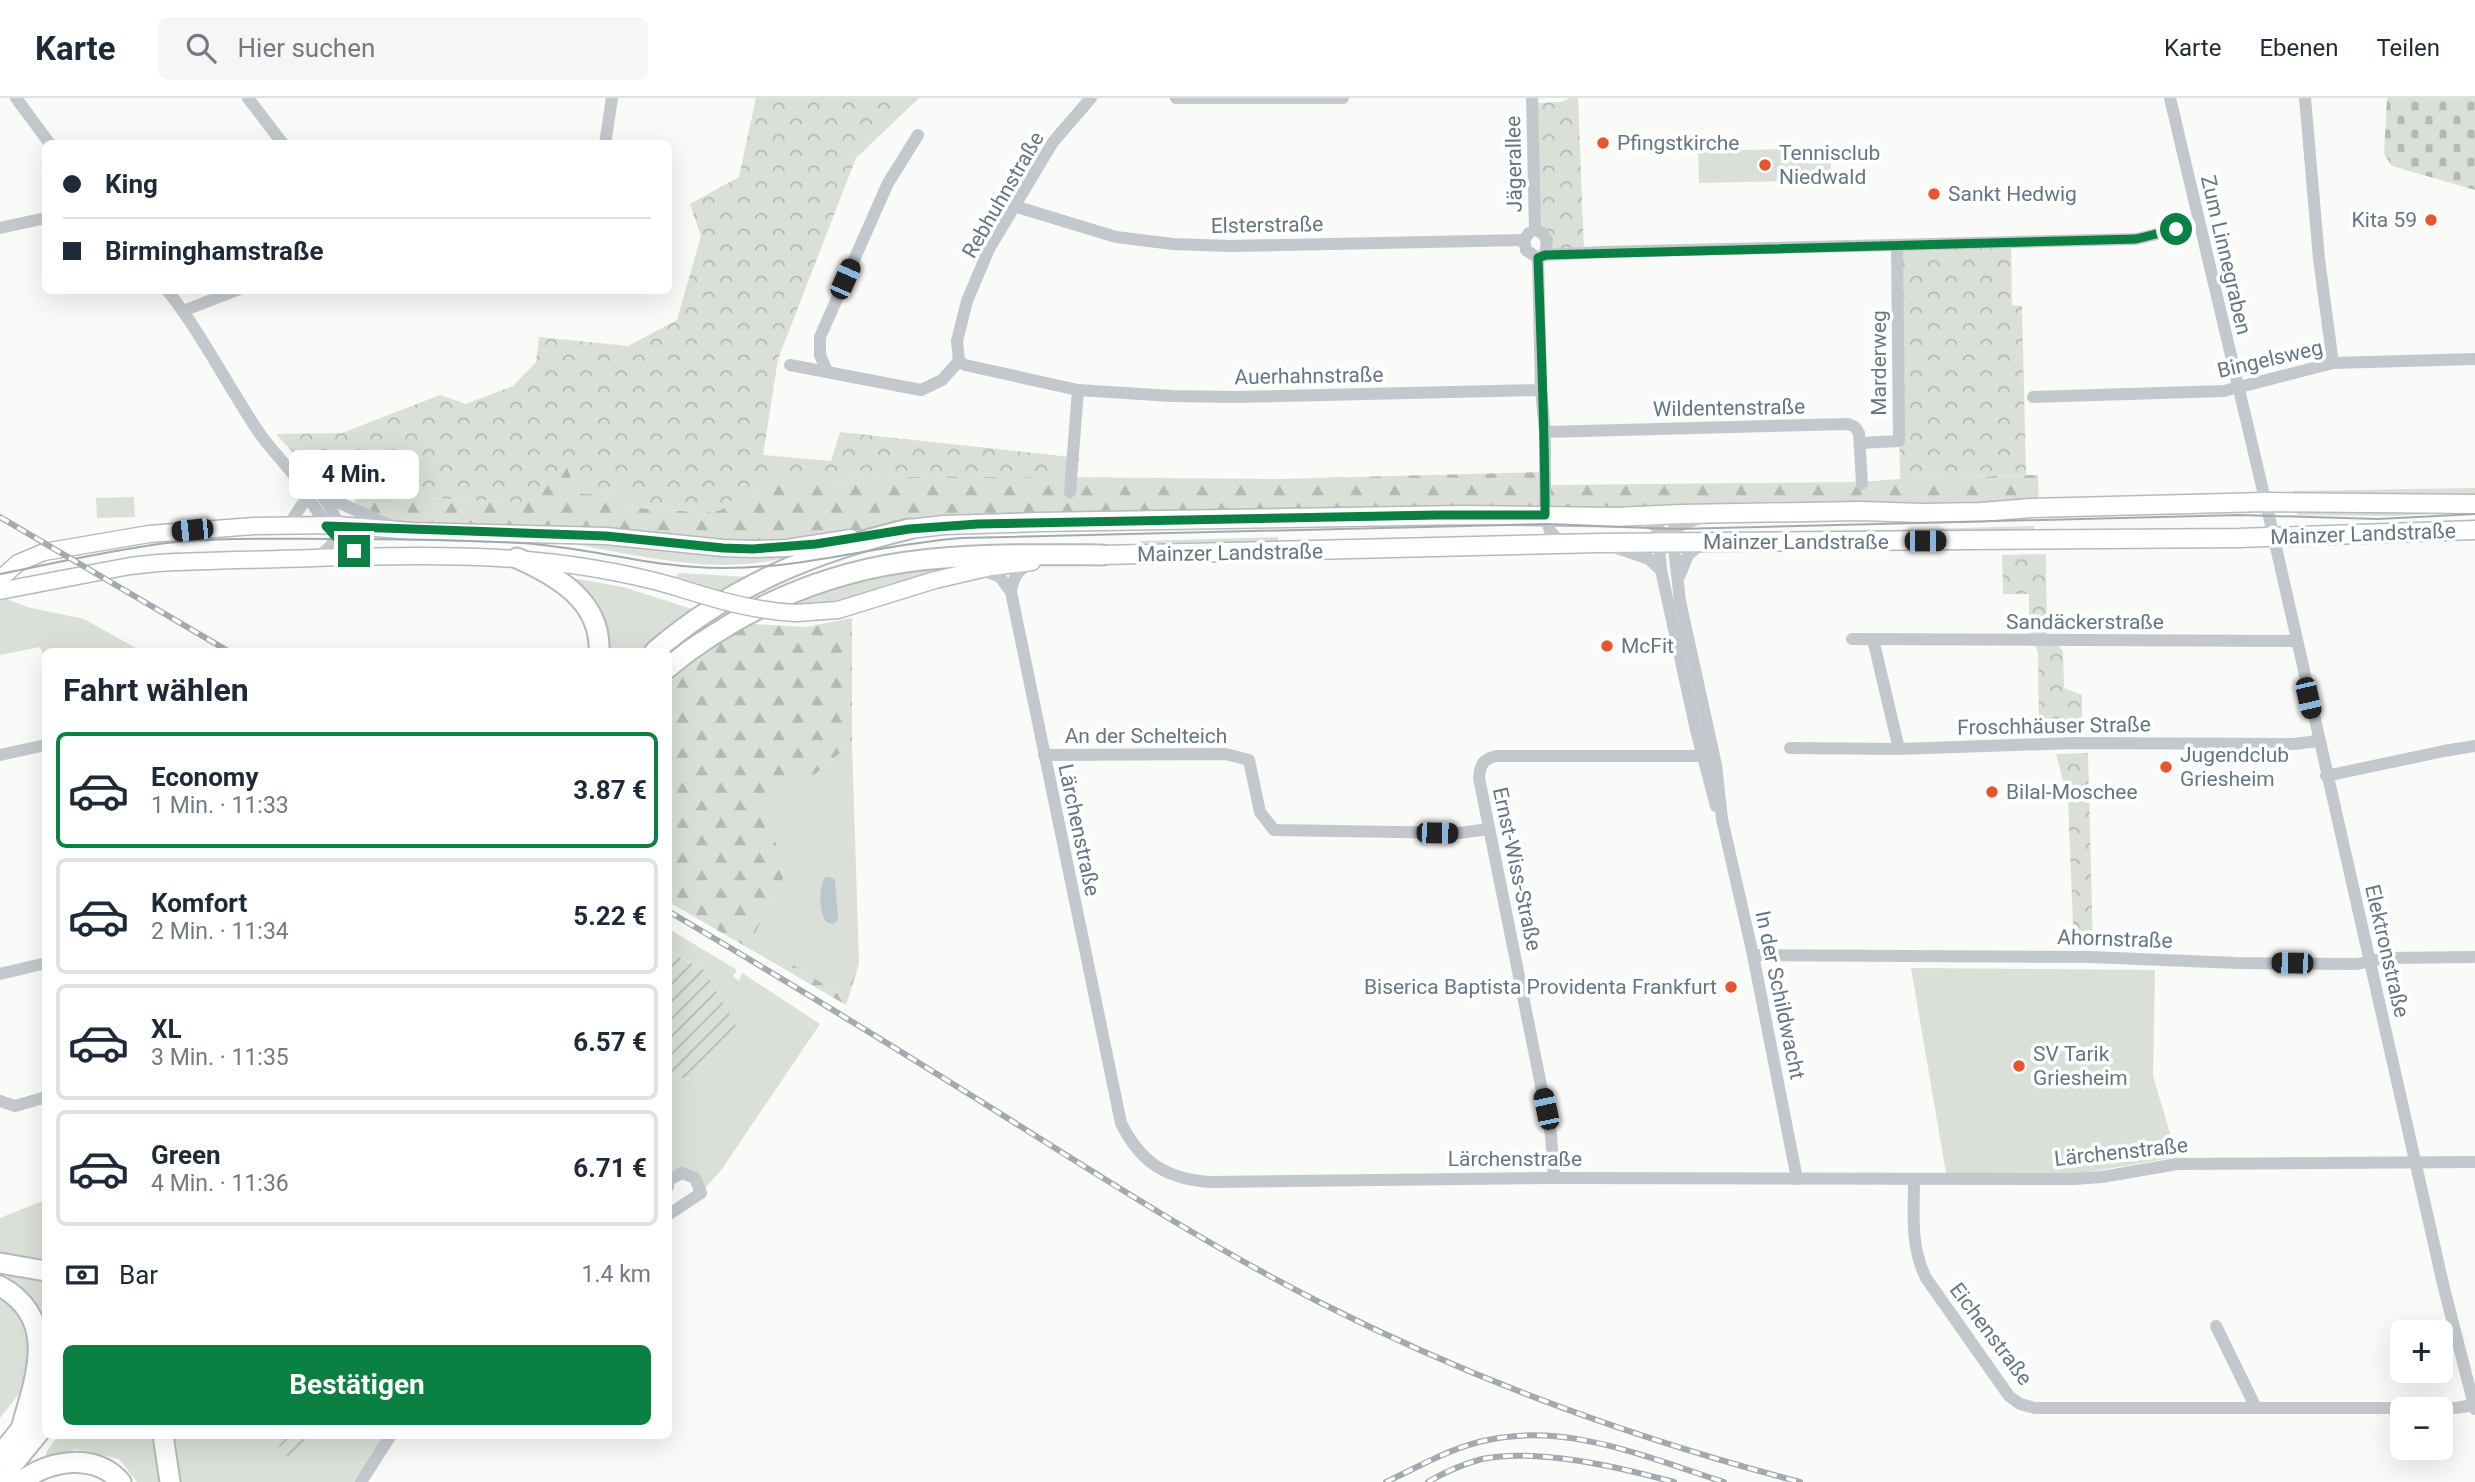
<!DOCTYPE html>
<html lang="de">
<head>
<meta charset="utf-8">
<style>
	:root { --surface:#fff; --page:#f6f6f7; --text:#1f2937; --muted:#747a83; --line:#e0e1e3; --accent:#0b8043 }
	body { margin:0; font-family:Roboto,sans-serif; background:var(--page); color:var(--text); height:100vh; display:flex; flex-direction:column; font-size:26px; white-space:nowrap }
	* { box-sizing:border-box; margin:0 }
	p { font-size:23px; color:var(--muted) }
	.icon { flex:none; width:38px; height:38px; fill:none; stroke:currentColor; stroke-width:2; stroke-linecap:round; stroke-linejoin:round }
	.map { position:relative; flex:1; overflow:hidden }
	.drawer { position:absolute; left:42px; top:550px; width:630px; height:791px; display:flex; flex-direction:column; background:var(--surface); border-radius:10px; box-shadow:0 7px 28px #0002 }
	.drawer>* { flex:none }
	.top-card { position:absolute; left:42px; top:42px; width:630px; height:154px; border-radius:10px; box-shadow:0 7px 28px #0002; display:grid; align-content:center; height:154px; padding:0 21px; background:var(--surface) }
	.tools { position:absolute; left:2390px; top:1222px; display:grid; gap:14px }
	.tools a { display:grid; place-items:center; width:63px; height:63px; border-radius:10px; background:var(--surface); box-shadow:0 7px 28px #0002; font-size:35px }
	.end { position:absolute; width:32px; height:32px; margin:-16px; border:9px solid #0b8043; background:#fff; box-shadow:0 0 0 4px #fff }
	.from { border-radius:50% }
	.bubble { position:absolute; height:49px; border-radius:10px; background:var(--surface); box-shadow:0 7px 28px #0002; font-size:23px; font-weight:700; line-height:49px; text-align:center }
	.car { position:absolute; width:21px; height:42px; margin:-21px -10px; border-radius:9px; box-shadow:0 0 5px 2px #0007; background:linear-gradient(#222 24%,#8ab4d8 0 40%,#222 0 76%,#8ab4d8 0 86%,#222 0) }
	.top-card b { display:flex; align-items:center; gap:24px; height:66px; font-size:26px }
	.top-card b+b { border-top:2px solid var(--line) }
	.top-card i { width:18px; height:18px; background:var(--text) }
	ul { padding:0; list-style:none }
	li { display:flex; align-items:center; gap:21px; height:116px; margin:0 14px 10px; padding:0 7px; border:4px solid var(--line); border-radius:10px }
	li div { flex:1 }
	li b { display:block; font-size:26px }
	li em { font-style:normal; font-weight:700 }
	li.on { border-color:var(--accent) }
	li>.icon { width:63px; height:63px; stroke-width:1.5 }
	h2 { padding:0 21px; font-size:32px; line-height:84px }
	.pay { display:flex; align-items:center; gap:18px; height:77px; padding:0 21px; font-size:26px }
	.pay p { margin-inline-start:auto }
	.action { display:flex; gap:14px; margin-top:auto; padding:14px 21px }
	.action a { flex:1; height:80px; border-radius:10px; background:var(--accent); color:#fff; font-size:28px; font-weight:700; line-height:80px; text-align:center }
	header { display:flex; align-items:center; gap:42px; box-sizing:border-box; height:98px; padding:0 35px; background:var(--surface); border-bottom:2px solid var(--line) }
	header strong { font-size:33px }
	nav { display:flex; gap:38px; margin-inline-start:auto; font-size:24px }
	.search { width:490px; height:63px; background:var(--page); display:flex; align-items:center; gap:18px; box-sizing:border-box; padding:0 24px; border-radius:10px; color:var(--muted); font-size:26px }
	.map>svg:first-child { display:block }
</style>
</head>
<body>
<header>
<strong>Karte</strong>
<div class="search"><svg class="icon" aria-label="search" viewBox="0 0 24 24"><circle cx="10" cy="10" r="6"/><path d="M15 15l6 6"/></svg>Hier suchen</div>
<nav><a>Karte</a><a>Ebenen</a><a>Teilen</a></nav>
</header>
<div class="map">
<svg width="2475" height="1384" viewBox="0 0 2475 1384">
	<defs>
		<pattern id="forest-firs" width="22" height="20" patternUnits="userSpaceOnUse" patternTransform="scale(1.75)"><rect width="22" height="20" fill="#dadfd7"/><path d="M5 1l3.5 6h-7zM16 11l3.5 6h-7z" fill="#b4b9b4"/></pattern>
		<pattern id="cemetery-stones" width="16" height="16" patternUnits="userSpaceOnUse" patternTransform="scale(1.75)"><rect width="16" height="16" fill="#dadfd7"/><path d="M2 7V4a2 2 0 0 1 4 0v3zM10 15v-3a2 2 0 0 1 4 0v3z" fill="#b4b9b4"/></pattern>
		<pattern id="park-crowns" width="20" height="18" patternUnits="userSpaceOnUse" patternTransform="scale(1.75)"><rect width="20" height="18" fill="#dadfd7"/><path d="M2 6a3 3 0 1 1 6 0M12 15a3 3 0 1 1 6 0" fill="none" stroke="#b4b9b4"/></pattern>
		<pattern id="garden-furrows" width="10" height="10" patternUnits="userSpaceOnUse" patternTransform="scale(1.75)"><rect width="10" height="10" fill="#dadfd7"/><path d="M-1 1l2-2M0 10L10 0M9 11l2-2" fill="none" stroke="#b4b9b4"/></pattern>
	</defs>
	<rect width="100%" height="100%" fill="#fafaf8"/>
	<g fill="#dadfd7">
		<path d="M1831 50V82L1699 85 1698 53Z"/>
		<path d="M2475 390V399L2293 397V393Z"/>
		<path d="M134 399 135 419 97 420 96 400Z"/>
		<path d="M2458 410 2475 413 2395 418 2297 417V413L2417 414Z"/>
		<path d="M2034 428V434L1781 435Z"/>
		<path d="M1278 439V444L1141 445 1140 443Z"/>
		<path d="M558 443 800 455C726 482 634 456 558 443Z"/>
		<path d="M979 463 835 505 775 507 852 481Z"/>
		<path d="M678 475 749 479 719 495 675 482Z"/>
		<path d="M578 481 623 489 695 512 643 553H606L571 483Z"/>
		<path d="M7 501 27 509 84 521 141 553H46L45 562 40 549 0 557V502Z"/>
		<path d="M852 645 859 866 844 899 751 841 784 778 769 718 773 684 815 676Z"/>
		<path d="M669 831 737 872 733 878 739 883 742 875 820 926 722 1071 701 1095 682 1075 669 1089 668 978 696 983 704 872 669 853Z"/>
		<path d="M1911 870 2155 872 2153 978 2177 1059 2077 1076 1946 1075Z"/>
		<path d="M45 1102V1173L0 1165V1120Z"/>
		<path d="M10 1173 45 1182V1230C41 1204 28 1194 7 1179Z"/>
		<path d="M0 1202 14 1208 27 1229 29 1269 18 1297 0 1320Z"/>
		<path d="M59 1337H151L162 1384H137L119 1361 75 1351 44 1362 47 1353Z"/>
		<path d="M163 1337H270L294 1366 310 1337H391L361 1384H170Z"/>
	</g>
	<g fill="url(#forest-firs)">
		<path d="M763 357 829 383 927 378 1280 381 1545 374V387L1860 384 1900 381 2038 377 2039 411 1038 424 816 446 412 433 351 411 361 391 374 387 424 400 530 404 566 365 574 387 583 396 627 397V409L709 415 721 412 735 400 756 395Z"/>
		<path d="M852 520V645L815 676 773 685 769 718 784 778 752 841 844 899 859 866 846 907 669 804V578L717 541 753 526 806 529Z"/>
	</g>
	<path fill="url(#cemetery-stones)" d="M2387 0H2475V92L2392 68 2384 56Z"/>
	<g fill="url(#park-crowns)">
		<path d="M756 0H919L856 60 778 261 763 357 831 363 840 334 1080 360 1072 380 927 378 829 383 760 381 756 395 735 400 721 412 710 415 627 409V397L583 396 574 387 566 366 530 404 424 400 374 387 366 388 348 400 313 377 276 336 342 335 440 297 466 306 513 288 536 264 539 239 628 248 677 222 701 138 690 106 739 79Z"/>
		<path d="M1570 0H1578L1584 153 1547 154 1537 131 1534 5 1561 4Z"/>
		<path d="M2011 144 2012 207 2022 208 2026 377 1900 381 1897 147Z"/>
		<path d="M2046 456 2047 535 2063 553 2064 590 2082 597V636H2039L2038 554 2029 534V496H2003L2002 457Z"/>
		<path d="M2088 655V656L2093 850 2074 849 2068 702 2056 656Z"/>
	</g>
	<g fill="url(#garden-furrows)">
		<path d="M668 853 704 872 739 933 696 983 669 978Z"/>
		<path d="M270 1337H310L294 1367Z"/>
	</g>
	<path fill="#bbc7cb" d="M825 779H830L835 782 838 822 833 826 826 824C819 812 818 791 825 779Z"/>
	<g fill="none" stroke-linecap="round" stroke-linejoin="round">
		<g stroke="#b3babf" stroke-width="19">
			<g id="secondary">
				<path d="M0 481 18 465 44 454 149 436 254 428 338 427 412 433 606 438 723 450 753 451 787 450 851 440"/>
				<path d="M0 493 130 468 158 465C210 462 261 462 313 460 438 456 552 454 673 488"/>
				<path d="M796 515 838 512 935 482 991 469 1032 464"/>
			</g>
		</g>
		<g stroke="#b5babe" stroke-width="21">
			<g id="primary">
				<path d="M909 431 944 427 1038 424 1463 417 1615 419 1682 416 1861 413 1923 415 1981 414 2031 410 2265 404 2475 406"/>
				<path d="M1102 457 1600 445 2239 440 2475 432"/>
			</g>
		</g>
		<g stroke="#b4b9bd" stroke-width="23">
			<g id="trunk">
				<path d="M517 460C557 478 601 503 599 553"/>
				<path d="M655 553C731 488 813 454 909 431"/>
				<path d="M668 570C688 552 711 538 734 524 857 452 965 456 1102 457"/>
				<path d="M0 1165 46 1173"/>
				<path d="M0 1188C60 1221 35 1280 21 1331"/>
				<path d="M163 1337 170 1384"/>
				<path d="M0 1357 46 1300"/>
				<path d="M0 1382 46 1326"/>
				<path d="M20 1384C50 1362 94 1354 121 1384"/>
			</g>
		</g>
		<g stroke="#c3c8cc" stroke-width="12">
			<path d="M16 0 50 46"/>
			<path d="M248 0 283 46"/>
			<path d="M1176 0H1343"/>
			<path d="M1532 0 1535 132"/>
			<path d="M2170 0 2269 418 2443 1186 2475 1311"/>
			<path d="M2305 0 2319 161 2333 265"/>
			<path d="M605 46 612 0"/>
			<path d="M1014 108 1116 139 1173 146 1229 148 1524 142"/>
			<path d="M0 130 46 120"/>
			<path d="M1535 132 1542 135 1547 142 1545 157"/>
			<path d="M1529 135 1524 142 1526 152 1538 160"/>
			<path d="M1538 160 1545 157 1602 154 2136 141 2199 126"/>
			<path d="M1538 160 1541 292 1545 334V417L1550 433 1563 447"/>
			<path d="M167 192C202 236 227 287 258 333 268 348 281 361 292 375 315 406 328 442 366 458"/>
			<path d="M183 213 237 192"/>
			<path d="M959 263 965 267 1078 292 1172 298 1234 299 1541 292"/>
			<path d="M959 263 957 243 967 203 989 151 1053 44 1091 0"/>
			<path d="M790 267 921 292 942 282 959 263"/>
			<path d="M827 273 820 257V239L888 85 918 37"/>
			<path d="M2033 299 2224 293 2333 265 2475 261"/>
			<path d="M1545 334 1848 326 1855 329 1859 335 1862 386"/>
			<path d="M1860 345 1899 343 1897 147"/>
			<path d="M299 381 322 397 391 428"/>
			<path d="M1070 394 1078 292"/>
			<path d="M1638 419 1651 425 1664 436 1674 450 1680 503 1716 667 1722 721 1753 857 1797 1081"/>
			<path d="M1701 420C1687 424 1664 432 1660 449 1659 456 1661 465 1661 472L1696 632 1716 708"/>
			<path d="M282 428 292 422 307 399"/>
			<path d="M1614 449 1649 461 1661 472"/>
			<path d="M315 460C344 444 342 424 324 401"/>
			<path d="M1033 465C1018 471 1013 479 1011 494L1121 1025C1140 1064 1166 1081 1210 1084L1554 1080 2074 1081 2102 1079 2177 1066 2475 1064"/>
			<path d="M979 471 1000 479 1011 494"/>
			<path d="M1679 479 1688 457 1703 444"/>
			<path d="M1852 541 2296 543"/>
			<path d="M1873 541 1899 651"/>
			<path d="M1790 650 1899 651 2073 645 2294 646 2318 643"/>
			<path d="M0 657 46 647"/>
			<path d="M1044 657 1226 656 1249 662 1260 714 1274 732 1459 735 1489 731"/>
			<path d="M2326 678 2444 653 2475 648"/>
			<path d="M1753 857 2090 859 2237 865 2357 866 2385 860 2475 859"/>
			<path d="M0 876 46 865"/>
			<path d="M0 1003 15 1008 46 999"/>
			<path d="M1554 1080 1551 1037 1479 680C1480 667 1483 661 1496 658H1703"/>
			<path d="M1914 1081C1914 1117 1910 1147 1926 1180L2009 1298 2020 1306 2035 1310H2455L2475 1307"/>
			<path d="M668 1089 669 1082 682 1075 695 1080 701 1095 668 1117"/>
			<path d="M2216 1228 2256 1310"/>
			<path d="M361 1384 391 1337"/>
		</g>
		<use href="#secondary" stroke="#fff" stroke-width="16"/>
		<use href="#primary" stroke="#fff" stroke-width="18"/>
		<use href="#trunk" stroke="#fff" stroke-width="19"/>
		<path stroke="#a2aab0" stroke-width="2" d="M0 476C55 465 111 452 167 445 223 439 279 441 336 441 398 441 459 442 521 445 589 449 657 471 726 470 806 470 882 446 962 440L1547 426 1675 431 2240 417 2378 421 2475 416"/>
		<g stroke="#a2aab0" stroke-width="6">
			<g id="rail">
				<path d="M0 419 228 553"/>
				<path d="M668 813C775 876 881 941 985 1006 1096 1076 1205 1146 1321 1205 1473 1282 1636 1341 1800 1384"/>
				<path d="M1386 1384C1416 1370 1447 1352 1479 1344 1563 1322 1645 1359 1724 1384"/>
				<path d="M1428 1384C1445 1374 1463 1366 1482 1361 1540 1350 1618 1369 1674 1384"/>
			</g>
		</g>
		<use href="#rail" stroke="#fff" stroke-width="3.5" stroke-dasharray="10" stroke-linecap="butt"/>
		<g stroke="#b3babf" stroke-width="19" stroke-linecap="butt">
			<path id="secondary-bridge" d="M673 488C714 501 753 513 796 515"/>
		</g>
		<use href="#secondary-bridge" stroke="#fff" stroke-width="16"/>
	</g>
	<g fill="none" stroke-linecap="round" stroke-linejoin="round">
		<path stroke="#0b8043" stroke-width="9" d="M354 453 338 441 326 428 606 438 723 450 753 451 816 446 909 431 978 426 1438 417H1545C1545 332 1541 246 1538 160L1545 157 2136 141 2176 131"/>
	</g>
	<g fill="#e4572e" stroke="#fff" stroke-width="2.5">
		<circle cx="1603" cy="45" r="7"/>
		<circle cx="1765" cy="67" r="7"/>
		<circle cx="1934" cy="96" r="7"/>
		<circle cx="2431" cy="122" r="7"/>
		<circle cx="1607" cy="548" r="7"/>
		<circle cx="2166" cy="669" r="7"/>
		<circle cx="1992" cy="694" r="7"/>
		<circle cx="1731" cy="889" r="7"/>
		<circle cx="2019" cy="968" r="7"/>
	</g>
	<g text-anchor="middle" stroke-width="7" stroke-linejoin="round" paint-order="stroke">
		<g font-size="21" fill="#657683" stroke="#fff" text-anchor="start">
			<text x="1617" y="52">Pfingstkirche</text>
			<text x="1779" y="62">Tennisclub<tspan x="1779" dy="24">Niedwald</tspan></text>
			<text x="1948" y="103">Sankt Hedwig</text>
			<text x="2417" y="129" text-anchor="end">Kita 59</text>
			<text x="1621" y="555">McFit</text>
			<text x="2180" y="664">Jugendclub<tspan x="2180" dy="24">Griesheim</tspan></text>
			<text x="2006" y="701">Bilal-Moschee</text>
			<text x="1717" y="896" text-anchor="end">Biserica Baptista Providenta Frankfurt</text>
			<text x="2033" y="963">SV Tarik<tspan x="2033" dy="24">Griesheim</tspan></text>
		</g>
		<g font-size="21" fill="#657683" stroke="#fff">
			<text transform="translate(1514 66) rotate(-91)" y="7">Jägerallee</text>
			<text transform="translate(1003 97) rotate(-60)" y="7">Rebhuhnstraße</text>
			<text transform="translate(1267 127) rotate(-1)" y="7">Elsterstraße</text>
			<text transform="translate(2226 157) rotate(77)" y="7">Zum Linnegraben</text>
			<text transform="translate(2270 261) rotate(-13)" y="7">Bingelsweg</text>
			<text transform="translate(1879 265) rotate(-90)" y="7">Marderweg</text>
			<text transform="translate(1309 278) rotate(-1)" y="7">Auerhahnstraße</text>
			<text transform="translate(1729 310) rotate(-1)" y="7">Wildentenstraße</text>
			<text transform="translate(2363 436) rotate(-2)" y="7">Mainzer Landstraße</text>
			<text x="1796" y="451">Mainzer Landstraße</text>
			<text transform="translate(1230 455) rotate(-1)" y="7">Mainzer Landstraße</text>
			<text x="2085" y="531">Sandäckerstraße</text>
			<text transform="translate(2054 628) rotate(-1)" y="7">Froschhäuser Straße</text>
			<text x="1146" y="645">An der Schelteich</text>
			<text transform="translate(1079 732) rotate(78)" y="7">Lärchenstraße</text>
			<text transform="translate(1517 771) rotate(78)" y="7">Ernst-Wiss-Straße</text>
			<text transform="translate(2115 841) rotate(2)" y="7">Ahornstraße</text>
			<text transform="translate(2387 853) rotate(77)" y="7">Elektronstraße</text>
			<text transform="translate(1780 897) rotate(78)" y="7">In der Schildwacht</text>
			<text transform="translate(2121 1054) rotate(-6)" y="7">Lärchenstraße</text>
			<text x="1515" y="1068">Lärchenstraße</text>
			<text transform="translate(1991 1236) rotate(53)" y="7">Eichenstraße</text>
		</g>
	</g>
</svg>
<div class="tools">
<a>+</a>
<a>−</a>
</div>
<i class="end from" style="left:2176px;top:131px"></i>
<i class="end" style="left:354px;top:453px"></i>
<div class="bubble" style="left:289px;top:352px;width:130px">4 Min.</div>
<i class="car" style="left:845px;top:181px;rotate:24deg"></i>
<i class="car" style="left:192px;top:432px;rotate:264deg"></i>
<i class="car" style="left:1925px;top:443px;rotate:90deg"></i>
<i class="car" style="left:2308px;top:600px;rotate:167deg"></i>
<i class="car" style="left:1437px;top:735px;rotate:91deg"></i>
<i class="car" style="left:2292px;top:865px;rotate:271deg"></i>
<i class="car" style="left:1546px;top:1011px;rotate:348deg"></i>
<div class="top-card">
<b><i class="from"></i>King</b>
<b><i></i>Birminghamstraße</b>
</div>
<section class="drawer">
<h2>Fahrt wählen</h2>
<ul>
<li class="on"><svg class="icon" aria-label="car" viewBox="0 0 24 24"><path d="M5 17H2v-5l4-1 3-4h7l3 4 3 1v5h-3M9 17h6M6 11h13"/><circle cx="7" cy="17" r="2"/><circle cx="17" cy="17" r="2"/></svg><div><b>Economy</b><p>1 Min. · 11:33</p></div><em>3.87 €</em></li>
<li><svg class="icon" aria-label="car" viewBox="0 0 24 24"><path d="M5 17H2v-5l4-1 3-4h7l3 4 3 1v5h-3M9 17h6M6 11h13"/><circle cx="7" cy="17" r="2"/><circle cx="17" cy="17" r="2"/></svg><div><b>Komfort</b><p>2 Min. · 11:34</p></div><em>5.22 €</em></li>
<li><svg class="icon" aria-label="car" viewBox="0 0 24 24"><path d="M5 17H2v-5l4-1 3-4h7l3 4 3 1v5h-3M9 17h6M6 11h13"/><circle cx="7" cy="17" r="2"/><circle cx="17" cy="17" r="2"/></svg><div><b>XL</b><p>3 Min. · 11:35</p></div><em>6.57 €</em></li>
<li><svg class="icon" aria-label="car" viewBox="0 0 24 24"><path d="M5 17H2v-5l4-1 3-4h7l3 4 3 1v5h-3M9 17h6M6 11h13"/><circle cx="7" cy="17" r="2"/><circle cx="17" cy="17" r="2"/></svg><div><b>Green</b><p>4 Min. · 11:36</p></div><em>6.71 €</em></li>
</ul>
<div class="pay"><svg class="icon" aria-label="cash" viewBox="0 0 24 24"><path d="M3 7h18v10H3z"/><circle cx="12" cy="12" r="2"/></svg>Bar<p>1.4 km</p></div>
<div class="action"><a>Bestätigen</a></div>
</section>
</div>
</body>
</html>
